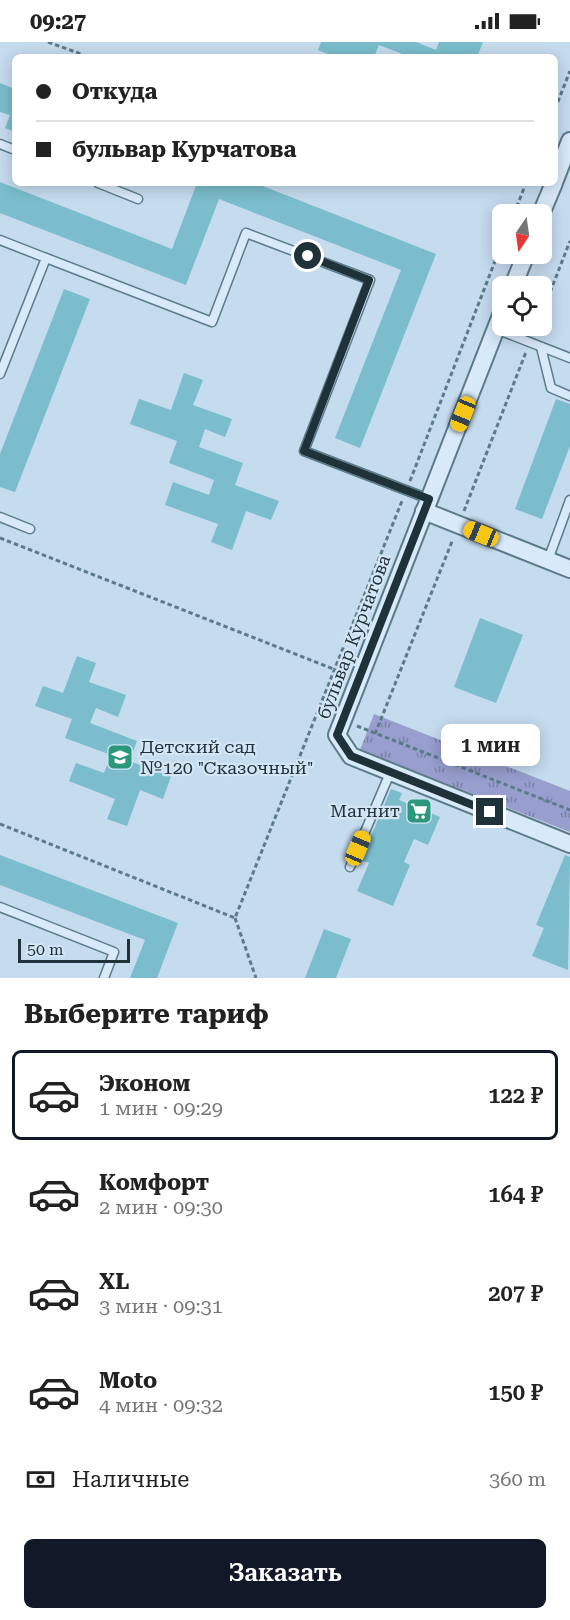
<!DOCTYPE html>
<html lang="ru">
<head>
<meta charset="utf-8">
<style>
	:root { --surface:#fff; --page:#f2f2f2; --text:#222; --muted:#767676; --line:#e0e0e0; --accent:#111827 }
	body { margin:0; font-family:"Roboto Serif",serif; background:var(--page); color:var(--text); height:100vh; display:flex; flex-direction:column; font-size:22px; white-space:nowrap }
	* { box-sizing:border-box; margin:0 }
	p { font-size:20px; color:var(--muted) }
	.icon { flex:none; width:33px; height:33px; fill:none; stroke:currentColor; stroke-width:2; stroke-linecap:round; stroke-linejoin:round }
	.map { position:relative; height:936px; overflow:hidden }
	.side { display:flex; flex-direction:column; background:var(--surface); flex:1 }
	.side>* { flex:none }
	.banner { position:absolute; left:12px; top:12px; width:546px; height:132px; border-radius:9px; box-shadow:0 3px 15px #0003; display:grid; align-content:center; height:132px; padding:0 24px; background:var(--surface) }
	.needle { width:39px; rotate:193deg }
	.buttons { position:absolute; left:492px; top:162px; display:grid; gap:12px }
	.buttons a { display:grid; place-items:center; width:60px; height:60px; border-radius:9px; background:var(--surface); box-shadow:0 3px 15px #0003; font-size:30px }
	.scale { position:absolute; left:18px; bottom:15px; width:112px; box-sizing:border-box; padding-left:6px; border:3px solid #1f3239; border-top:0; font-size:16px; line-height:21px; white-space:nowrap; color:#1f3239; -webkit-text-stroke:4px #d4e6f6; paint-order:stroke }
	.end { position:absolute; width:27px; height:27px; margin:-14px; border:8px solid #1f3239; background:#fff; box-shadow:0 0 0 3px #fff }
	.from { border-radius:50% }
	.bubble { position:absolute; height:42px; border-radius:9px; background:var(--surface); box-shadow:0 3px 15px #0003; font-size:20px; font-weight:600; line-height:42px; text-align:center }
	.car { position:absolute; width:18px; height:36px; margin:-18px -9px; border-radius:8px; box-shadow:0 0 4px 2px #0007; background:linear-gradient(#f5c518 24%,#345 0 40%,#f5c518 0 76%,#345 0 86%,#f5c518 0) }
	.banner b { display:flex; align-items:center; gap:21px; height:57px; font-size:22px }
	.banner b+b { border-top:2px solid var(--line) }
	.banner i { width:15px; height:15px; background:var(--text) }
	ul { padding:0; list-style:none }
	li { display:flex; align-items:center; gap:18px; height:90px; margin:0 12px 9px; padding:0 12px; border:3px solid transparent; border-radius:9px }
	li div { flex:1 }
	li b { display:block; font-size:22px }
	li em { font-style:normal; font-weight:600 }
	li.selected { border-color:var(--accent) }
	li>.icon { width:54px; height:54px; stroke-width:1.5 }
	h2 { padding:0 24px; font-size:27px; line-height:72px }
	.pay { display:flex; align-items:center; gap:15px; height:66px; padding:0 24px; font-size:22px }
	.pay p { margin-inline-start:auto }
	.cta { display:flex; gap:12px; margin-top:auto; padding:12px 24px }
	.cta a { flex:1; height:69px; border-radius:9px; background:var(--accent); color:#fff; font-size:24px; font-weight:600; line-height:69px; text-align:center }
	.status { display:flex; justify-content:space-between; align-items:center; height:42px; padding:0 30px; background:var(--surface); direction:ltr }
	.status svg { height:16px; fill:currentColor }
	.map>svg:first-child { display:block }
</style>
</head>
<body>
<div class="status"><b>09:27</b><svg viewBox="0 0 49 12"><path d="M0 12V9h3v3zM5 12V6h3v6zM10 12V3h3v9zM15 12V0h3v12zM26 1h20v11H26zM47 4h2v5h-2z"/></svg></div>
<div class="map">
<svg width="570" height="936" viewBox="0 0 570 936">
	<defs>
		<pattern id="park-tufts" width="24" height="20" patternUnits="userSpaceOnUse" patternTransform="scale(1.5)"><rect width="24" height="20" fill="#989ecd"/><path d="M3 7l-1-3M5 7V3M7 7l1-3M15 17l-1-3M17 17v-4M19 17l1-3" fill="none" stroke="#7b81a7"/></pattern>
	</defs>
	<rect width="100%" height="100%" fill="#c5dbee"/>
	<path fill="url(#park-tufts)" d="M374 672 570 749V790L360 708Z"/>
	<g fill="#7bbdcc">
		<path d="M321 0H416L436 8 439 0H483L477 15H410L379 3 374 15H335L318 8Z"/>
		<path d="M0 41 15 47V90L5 86 10 73 0 70Z"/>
		<path d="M0 140 172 207 197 141H255L436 212 360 406 335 396 401 228 219 157 186 243 0 171Z"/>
		<path d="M64 247 90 257 15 450 0 445V412Z"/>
		<path d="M184 331 203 338 193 363 232 377 225 395 205 387 199 405 243 421 235 443 279 459 271 478 246 469 232 508 211 500 218 482 165 463 173 440 209 453 214 438 169 421 177 399 130 382 139 357 171 368Z"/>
		<path d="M556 357 570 362V404L542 477 515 467Z"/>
		<path d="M480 576 523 593 496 661 454 645Z"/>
		<path d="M77 614 96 621 89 640 126 653 118 675 96 666 90 681 137 699 129 719 171 734 163 757 140 748 127 784 107 777 115 757 69 739 76 721 104 731 111 713 65 696 72 677 35 664 43 644 63 651Z"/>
		<path d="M391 747 402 751 399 758 440 775 428 803 414 797 404 820 410 823 393 864 357 849 369 821 361 818Z"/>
		<path d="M0 813 178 881 157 936H130L145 898 0 843Z"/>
		<path d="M565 813 570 815 568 928 532 914 544 886 536 883Z"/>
		<path d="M324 887 351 897 336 936H305Z"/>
	</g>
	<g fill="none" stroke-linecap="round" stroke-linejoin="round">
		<g stroke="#5b7b89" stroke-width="11">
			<g id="lane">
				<path d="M0 102 15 108"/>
				<path d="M98 141 138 157"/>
				<path d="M0 198 46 216 0 332"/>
				<path d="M46 216 212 280 246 191 370 238 304 409 429 457"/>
				<path d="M496 287 570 316"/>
				<path d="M541 305 551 346 570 354"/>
				<path d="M0 475 30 487"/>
				<path d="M548 518 570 458"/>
				<path d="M350 825 390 731"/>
				<path d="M0 865 114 910 104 936"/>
			</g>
		</g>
		<g stroke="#5b7b89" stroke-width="20">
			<g id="street">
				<path d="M555 138 570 99"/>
				<path d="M541 172 554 141"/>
				<path d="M513 244 526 212"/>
				<path d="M502 271 337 693 351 714 570 802"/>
				<path d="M424 469 570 527"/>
			</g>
		</g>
		<g stroke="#5b7b89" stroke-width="3" stroke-dasharray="4.5 3" stroke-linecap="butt">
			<path d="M48 0 81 12 80 15"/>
			<path d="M555 67 570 29"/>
			<path d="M514 172 526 141"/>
			<path d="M542 271 570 199"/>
			<path d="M410 439 502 201"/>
			<path d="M464 469 526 310"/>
			<path d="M0 496 336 628"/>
			<path d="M357 684 570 768"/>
			<path d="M375 692 453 497"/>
			<path d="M0 782 235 876 402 459"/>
			<path d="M235 876 256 936"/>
		</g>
		<use href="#lane" stroke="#d8e9f9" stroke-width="8"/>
		<use href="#street" stroke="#d8e9f9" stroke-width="16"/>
	</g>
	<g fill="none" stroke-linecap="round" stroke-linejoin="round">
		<path stroke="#1f3239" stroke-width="8" d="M308 214 369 238 304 409 429 457 337 693 351 714 490 770"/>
	</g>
	<defs>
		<g id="school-square" transform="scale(1.35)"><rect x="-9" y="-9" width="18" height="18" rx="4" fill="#2b987e" stroke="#d4e6f6"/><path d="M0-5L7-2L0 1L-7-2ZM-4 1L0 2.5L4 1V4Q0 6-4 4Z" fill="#fff"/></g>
		<g id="supermarket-square" transform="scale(1.35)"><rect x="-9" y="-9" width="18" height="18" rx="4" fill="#2b987e" stroke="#d4e6f6"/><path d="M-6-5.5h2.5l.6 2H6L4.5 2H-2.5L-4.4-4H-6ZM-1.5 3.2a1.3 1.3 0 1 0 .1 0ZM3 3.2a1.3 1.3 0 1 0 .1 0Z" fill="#fff"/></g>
	</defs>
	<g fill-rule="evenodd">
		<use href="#school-square" x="120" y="715"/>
		<use href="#supermarket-square" x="419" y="769"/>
	</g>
	<g text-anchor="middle" stroke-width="4.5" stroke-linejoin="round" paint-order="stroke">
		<g font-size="18" fill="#1f3239" stroke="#d4e6f6">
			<text transform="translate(354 595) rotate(-69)" y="6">бульвар Курчатова</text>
		</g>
		<g font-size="18" fill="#1f3239" stroke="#d4e6f6" text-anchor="start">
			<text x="140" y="711">Детский сад<tspan x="140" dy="21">№120 "Сказочный"</tspan></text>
			<text x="400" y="775" text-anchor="end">Магнит</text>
		</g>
	</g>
</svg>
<div class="buttons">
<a><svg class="needle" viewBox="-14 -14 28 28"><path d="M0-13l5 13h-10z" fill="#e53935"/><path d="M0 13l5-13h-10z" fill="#767676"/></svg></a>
<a><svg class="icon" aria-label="locate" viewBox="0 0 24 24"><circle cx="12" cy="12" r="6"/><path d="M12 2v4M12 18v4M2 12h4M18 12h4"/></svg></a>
</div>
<div class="scale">50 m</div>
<i class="end from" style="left:308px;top:214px"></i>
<i class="end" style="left:490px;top:770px"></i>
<div class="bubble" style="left:441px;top:682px;width:99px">1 мин</div>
<i class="car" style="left:463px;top:372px;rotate:202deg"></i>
<i class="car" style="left:481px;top:492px;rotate:292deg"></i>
<i class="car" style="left:358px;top:806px;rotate:23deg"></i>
<div class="banner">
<b><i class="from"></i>Откуда</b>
<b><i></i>бульвар Курчатова</b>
</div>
</div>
<section class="side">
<h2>Выберите тариф</h2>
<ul>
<li class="selected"><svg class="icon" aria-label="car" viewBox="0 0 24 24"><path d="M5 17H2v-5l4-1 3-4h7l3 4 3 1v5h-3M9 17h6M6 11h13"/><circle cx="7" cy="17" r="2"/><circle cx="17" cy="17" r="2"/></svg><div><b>Эконом</b><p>1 мин · 09:29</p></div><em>122 ₽</em></li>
<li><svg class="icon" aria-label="car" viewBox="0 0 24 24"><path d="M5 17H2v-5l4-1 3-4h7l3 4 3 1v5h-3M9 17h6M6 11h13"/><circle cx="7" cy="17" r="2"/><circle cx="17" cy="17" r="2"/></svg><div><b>Комфорт</b><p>2 мин · 09:30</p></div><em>164 ₽</em></li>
<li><svg class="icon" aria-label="car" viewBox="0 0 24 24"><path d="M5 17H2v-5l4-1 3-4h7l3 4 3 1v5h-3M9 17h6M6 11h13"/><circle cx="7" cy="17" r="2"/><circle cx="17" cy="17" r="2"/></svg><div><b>XL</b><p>3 мин · 09:31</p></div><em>207 ₽</em></li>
<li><svg class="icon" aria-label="car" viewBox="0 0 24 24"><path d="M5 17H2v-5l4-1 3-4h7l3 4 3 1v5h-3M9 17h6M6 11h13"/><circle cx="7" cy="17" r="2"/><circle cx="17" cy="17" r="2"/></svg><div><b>Moto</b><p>4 мин · 09:32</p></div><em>150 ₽</em></li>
</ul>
<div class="pay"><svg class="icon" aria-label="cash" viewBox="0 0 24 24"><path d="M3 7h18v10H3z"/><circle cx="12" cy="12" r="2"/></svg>Наличные<p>360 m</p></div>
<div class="cta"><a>Заказать</a></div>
</section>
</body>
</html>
